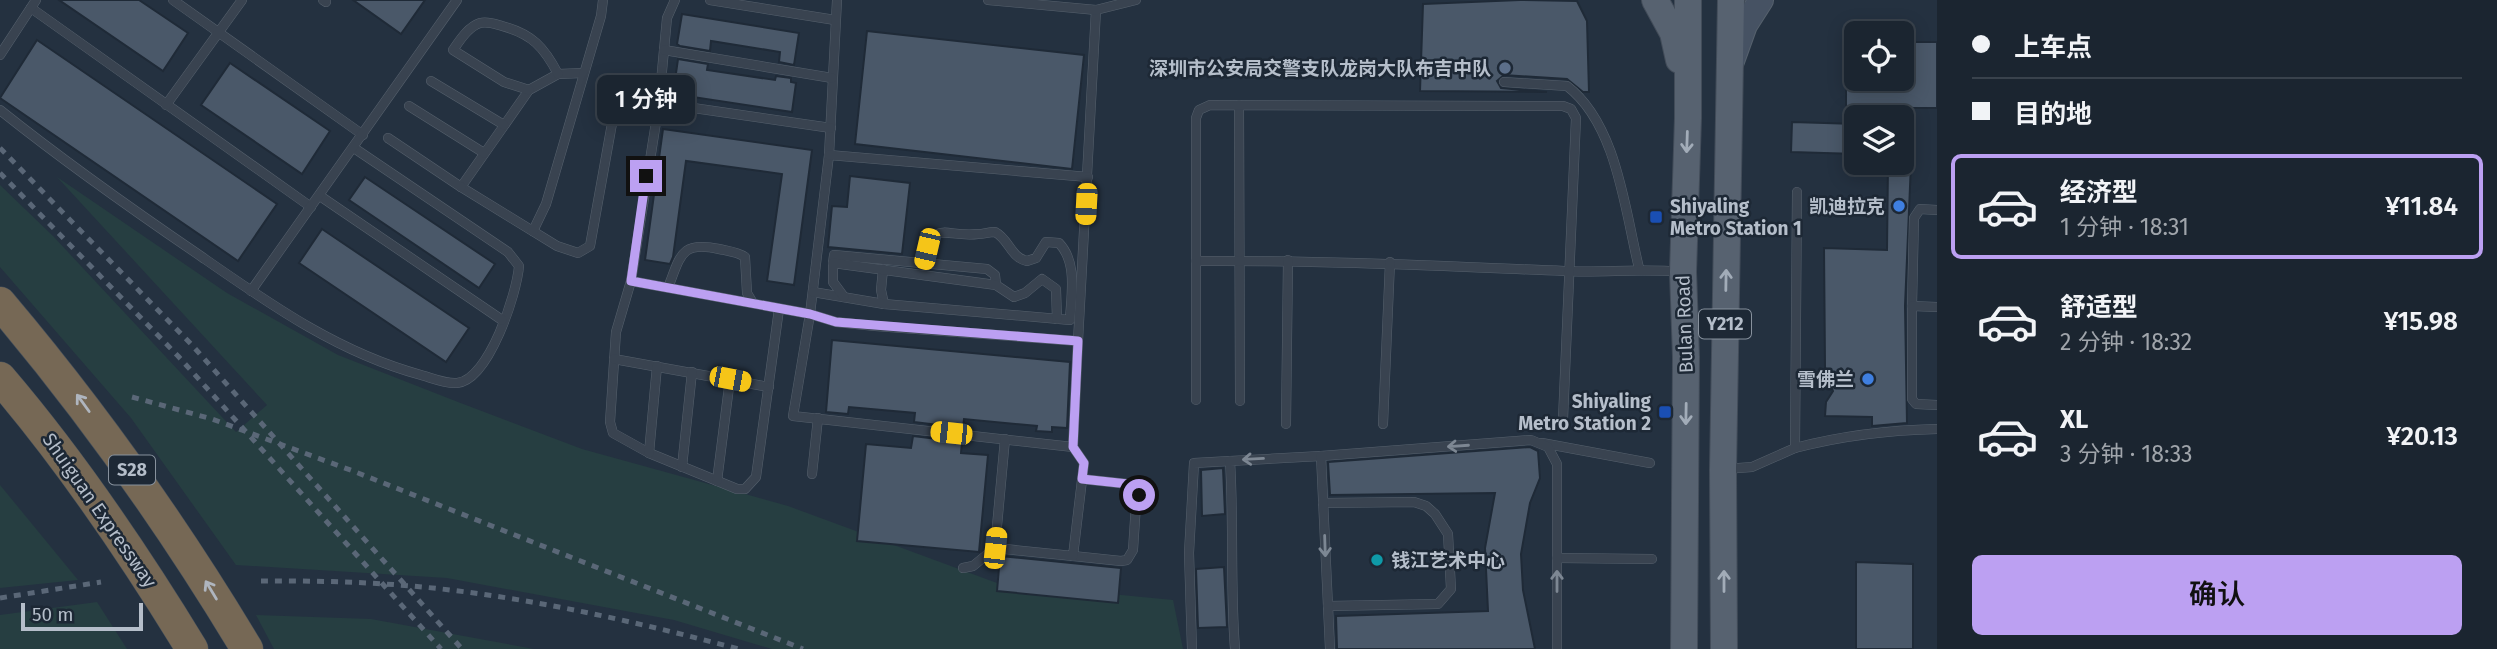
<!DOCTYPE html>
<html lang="zh">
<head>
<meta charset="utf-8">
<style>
	:root { --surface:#1b2530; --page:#242d38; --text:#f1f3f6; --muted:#a0a5ab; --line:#39424c; --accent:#bca0f2 }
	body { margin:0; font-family:"Fira Sans","Noto Sans SC",sans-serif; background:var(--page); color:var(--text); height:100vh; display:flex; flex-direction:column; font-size:26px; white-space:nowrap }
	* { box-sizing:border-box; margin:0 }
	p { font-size:23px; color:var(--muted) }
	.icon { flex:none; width:38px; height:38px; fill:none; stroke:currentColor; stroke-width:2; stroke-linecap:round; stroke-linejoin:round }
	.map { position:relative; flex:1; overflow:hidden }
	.details { display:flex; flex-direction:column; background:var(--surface); width:560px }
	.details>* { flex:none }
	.hud { display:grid; align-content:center; height:154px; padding:0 35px; background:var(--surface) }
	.buttons { position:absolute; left:1844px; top:21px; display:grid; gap:14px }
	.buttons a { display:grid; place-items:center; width:70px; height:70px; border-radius:10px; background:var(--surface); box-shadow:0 4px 18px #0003,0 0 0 2px var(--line); font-size:35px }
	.scale { position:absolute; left:21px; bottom:18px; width:122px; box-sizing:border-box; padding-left:7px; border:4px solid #b5beca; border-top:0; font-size:19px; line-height:24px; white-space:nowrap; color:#b5beca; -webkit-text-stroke:5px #1d2835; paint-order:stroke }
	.end { position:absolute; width:32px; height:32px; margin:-16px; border:9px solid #bca0f2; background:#111; box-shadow:0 0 0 4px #111 }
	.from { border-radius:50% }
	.bubble { position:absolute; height:49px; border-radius:10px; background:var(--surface); box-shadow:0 4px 18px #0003,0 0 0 2px var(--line); font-size:23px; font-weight:600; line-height:49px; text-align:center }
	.car { position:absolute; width:21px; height:42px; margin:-21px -10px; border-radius:9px; box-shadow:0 0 5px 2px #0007; background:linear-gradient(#f5c518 24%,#345 0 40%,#f5c518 0 76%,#345 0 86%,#f5c518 0) }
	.hud b { display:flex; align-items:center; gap:24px; height:66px; font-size:26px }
	.hud b+b { border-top:2px solid var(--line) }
	.hud i { width:18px; height:18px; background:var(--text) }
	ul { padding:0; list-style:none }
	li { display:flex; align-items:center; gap:21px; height:105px; margin:0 14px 10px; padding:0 21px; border:4px solid transparent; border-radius:10px }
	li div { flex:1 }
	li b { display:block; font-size:26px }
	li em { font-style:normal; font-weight:600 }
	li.active { border-color:var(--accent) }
	li>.icon { width:63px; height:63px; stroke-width:1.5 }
	.primary-button { display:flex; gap:14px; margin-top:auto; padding:14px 35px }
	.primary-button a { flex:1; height:80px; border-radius:10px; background:var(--accent); color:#111; font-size:28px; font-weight:600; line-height:80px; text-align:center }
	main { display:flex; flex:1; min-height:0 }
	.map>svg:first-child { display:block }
</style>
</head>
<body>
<main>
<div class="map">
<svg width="1937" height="649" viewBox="0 0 1937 649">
	<rect width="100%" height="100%" fill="#243140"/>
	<g fill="#263e41">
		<path d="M57 177 227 293 338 355 458 402 582 449 788 506 997 583 1173 600 1183 649H772L674 620 447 578 236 565 131 418 0 267V185L53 236 236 432 267 405Z"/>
		<path d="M0 485 78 580 0 588Z"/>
		<path d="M97 602 127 649H0V615Z"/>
		<path d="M256 615 371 619 534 649H274Z"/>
	</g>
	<g fill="#4a5869" stroke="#1f2a37" stroke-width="2">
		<path d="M59 0H139L188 33 163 71Z"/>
		<path d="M353 0H425L401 34Z"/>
		<path d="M1520 0 1577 1 1587 21 1589 92H1583L1567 79 1504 75 1497 81 1501 88 1547 92 1420 91 1423 4Z"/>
		<path d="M682 14 799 33 794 65 779 62 780 52 711 41 710 51 680 46 677 44Z"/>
		<path d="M867 31 1084 55 1072 169 855 144Z"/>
		<path d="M37 40 277 204 238 261 0 98Z"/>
		<path d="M1902 42H1937V108H1846V79H1902Z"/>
		<path d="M678 59 708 64 707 70 775 80 776 76 791 78V82L796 83 792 112 673 94Z"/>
		<path d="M230 63 330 131 302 174 201 105Z"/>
		<path d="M1792 122 1857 124V154L1791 152Z"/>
		<path d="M663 129 812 150 794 285 767 281 782 174 686 161 673 257 670 264 645 260Z"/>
		<path d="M1888 163H1911L1905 306 1907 423 1872 426V417L1825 416 1826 402 1833 391 1825 367 1824 248 1887 250Z"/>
		<path d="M850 176 910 183 902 254 828 247 832 206 847 207Z"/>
		<path d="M365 177 495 264 479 288 349 200Z"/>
		<path d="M322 229 469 328 446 362 299 263Z"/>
		<path d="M832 340 1070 362 1067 428 1052 427V432L1036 431 1037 426 964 419 963 428 914 422 915 413 849 407 848 414 826 412Z"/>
		<path d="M913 436 962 442 961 453 988 455 979 552 857 541 866 444 911 448Z"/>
		<path d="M1530 447 1538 451 1540 478 1530 503 1521 554 1523 590 1535 649H1337L1336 616 1488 611 1485 548 1495 493 1330 495 1328 462Z"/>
		<path d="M1223 468 1225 514 1202 516 1201 470Z"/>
		<path d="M1000 556 1121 568 1118 603 997 591Z"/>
		<path d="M1856 562 1913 564V649H1856Z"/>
		<path d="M1224 567 1227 627 1198 628 1196 569Z"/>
	</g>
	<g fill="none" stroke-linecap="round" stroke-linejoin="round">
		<g stroke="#56616d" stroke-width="10">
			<g id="service">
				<path d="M173 0 363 135"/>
				<path d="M323 0 326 2"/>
				<path d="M675 0 667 18 659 103 631 281 810 314 793 416 1073 447 1078 341"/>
				<path d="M710 0 835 20"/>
				<path d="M837 0 829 155 810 314 836 322 875 326 1078 341 1096 10"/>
				<path d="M988 0 1096 10 1136 0"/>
				<path d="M31 8 311 207"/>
				<path d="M664 50 832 78"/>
				<path d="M0 55 36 0"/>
				<path d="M583 73 558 74 529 90 461 187 557 246 578 253 590 246 620 79"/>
				<path d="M431 81 504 125"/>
				<path d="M1504 82 1567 86C1617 124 1625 211 1639 268"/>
				<path d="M529 90 504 82 453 50C460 40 468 27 480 23 488 21 495 24 502 26 532 34 544 47 558 74"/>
				<path d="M659 103 831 128"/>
				<path d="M166 105 242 0"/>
				<path d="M1239 105 1240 401"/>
				<path d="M409 106 484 153"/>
				<path d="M0 110C65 162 133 210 202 257 271 305 339 353 421 375 432 378 446 384 457 383 489 380 517 293 519 266L508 252 354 148"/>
				<path d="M388 138 461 187"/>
				<path d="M829 155 1088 177"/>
				<path d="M320 196 502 320"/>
				<path d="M533 231 546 204 601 16 603 0"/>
				<path d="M1196 261C1319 260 1441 266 1564 271 1603 273 1641 268 1681 272"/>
				<path d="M833 263 834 255 987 269 995 275 996 285"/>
				<path d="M883 269 881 290 884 304"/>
				<path d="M631 281 616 332 610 422 613 433 649 453 737 489H745L756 477 779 309"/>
				<path d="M669 285C681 254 682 241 719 249 728 251 738 252 745 257L747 293 753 303"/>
				<path d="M251 291 457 0"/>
				<path d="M813 292 884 304 1070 320C1071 295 1078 263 1059 243L1046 242 1036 258 1027 261C1011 258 1009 239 995 232 988 232 984 234 978 234 944 238 934 217 924 263"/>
				<path d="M844 297 833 282V263L996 285 1014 297 1025 293 1042 279 1056 289 1057 319"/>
				<path d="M1912 306 1914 218 1920 209 1937 210"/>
				<path d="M1937 307 1912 306V399L1916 404 1937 405"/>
				<path d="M614 359 769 387"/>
				<path d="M1196 400V118L1199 110 1210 105 1563 106 1571 109 1576 118 1563 419"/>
				<path d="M1286 424 1288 260"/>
				<path d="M1383 424 1390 262"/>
				<path d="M1542 443 1650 463"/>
				<path d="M1795 448C1841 436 1889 430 1937 429"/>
				<path d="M649 453 657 366"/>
				<path d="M682 467 692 372"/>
				<path d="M1725 469 1752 467 1795 448 1797 192"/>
				<path d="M812 474 818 418"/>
				<path d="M717 481 730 379"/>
				<path d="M1323 503 1414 502 1426 506 1435 514 1448 534 1451 589 1438 604 1328 606"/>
				<path d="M995 548 1005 439"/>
				<path d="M1073 556 1121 561 1127 560 1133 550 1137 489 1128 484 1082 479"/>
				<path d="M1557 558 1652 559"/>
				<path d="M963 568 973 566 995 548 1073 556 1084 463 1073 447"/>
				<path d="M1192 649 1189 553 1194 463 1230 461"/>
				<path d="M1235 649C1230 586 1234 523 1230 461L1321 456"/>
				<path d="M1330 649 1321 456 1531 440 1548 447 1557 464V649"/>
			</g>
		</g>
		<g stroke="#56616d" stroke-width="26">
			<path id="secondary" d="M1732 61 1745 25 1761 0"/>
		</g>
		<g stroke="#424c59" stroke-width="28">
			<g id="primary">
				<path d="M1655 0 1673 33 1679 60"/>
				<path d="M1684 649 1686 357 1683 272 1688 118V0"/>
				<path d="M1724 649 1723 470 1731 0"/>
			</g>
		</g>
		<g stroke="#434e5a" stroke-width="33">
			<g id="motorway">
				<path d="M0 303C94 414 172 524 247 649"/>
				<path d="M0 378C72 462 134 554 192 649"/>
			</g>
		</g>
		<use href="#service" stroke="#394350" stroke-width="9"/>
		<use href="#secondary" stroke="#465263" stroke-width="24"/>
		<use href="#primary" stroke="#576270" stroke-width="26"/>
		<use href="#motorway" stroke="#766855" stroke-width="32"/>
		<g stroke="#5a6777" stroke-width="5" stroke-dasharray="7 7" stroke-linecap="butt">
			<path d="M0 148 191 344 462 649"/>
			<path d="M0 173 178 356 441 649"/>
			<path d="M132 397 212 419 353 471 803 649"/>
			<path d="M261 581C296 581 332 581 367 583 493 589 618 617 739 649"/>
			<path d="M0 598 101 582"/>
		</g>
	</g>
	<defs><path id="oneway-shaft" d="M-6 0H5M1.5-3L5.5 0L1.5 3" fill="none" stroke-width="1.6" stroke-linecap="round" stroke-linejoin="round" transform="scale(1.75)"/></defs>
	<g stroke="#a2acb8">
		<use href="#oneway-shaft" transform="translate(1687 142) rotate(92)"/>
		<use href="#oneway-shaft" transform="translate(1726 280) rotate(-89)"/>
		<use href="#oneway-shaft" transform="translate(1686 414) rotate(91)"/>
		<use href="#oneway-shaft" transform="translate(1724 581) rotate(-90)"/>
	</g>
	<g stroke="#afb5be">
		<use href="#oneway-shaft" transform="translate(83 403) rotate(-126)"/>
		<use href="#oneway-shaft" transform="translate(211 590) rotate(-121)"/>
	</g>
	<g stroke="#7d8793">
		<use href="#oneway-shaft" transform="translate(1458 446) rotate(176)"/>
		<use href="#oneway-shaft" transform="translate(1253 459) rotate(177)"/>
		<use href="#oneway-shaft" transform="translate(1325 546) rotate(88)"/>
		<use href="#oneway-shaft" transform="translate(1557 581) rotate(-90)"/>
	</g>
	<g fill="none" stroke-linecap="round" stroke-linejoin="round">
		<path stroke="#bca0f2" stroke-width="9" d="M646 176 631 281 810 314 836 322 1078 341 1073 447 1084 463 1082 479 1128 484 1137 489 1139 495"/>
	</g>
	<circle fill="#5c6f8a" stroke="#1d2835" stroke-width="2.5" cx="1505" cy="68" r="7"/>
	<g fill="#3f7fe0" stroke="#1d2835" stroke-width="2.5">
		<circle cx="1899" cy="206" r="7"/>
		<circle cx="1868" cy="379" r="7"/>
	</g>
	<g fill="#1a4fb4" stroke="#1d2835" stroke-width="2.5">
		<rect x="1649" y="210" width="14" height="14" rx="3.5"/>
		<rect x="1658" y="405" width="14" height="14" rx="3.5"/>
	</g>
	<circle fill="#0f9aa8" stroke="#1d2835" stroke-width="2.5" cx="1377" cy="560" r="7"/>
	<g text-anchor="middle" stroke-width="5" stroke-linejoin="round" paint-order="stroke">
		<g fill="#1d2835" stroke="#87919d" stroke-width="2">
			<rect x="1699" y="309.5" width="52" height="29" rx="5"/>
			<rect x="109" y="455.5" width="46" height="29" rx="5"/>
		</g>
		<g font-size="18" font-weight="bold" fill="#b5beca">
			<text x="1725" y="330">Y212</text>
			<text x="132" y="476">S28</text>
		</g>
		<g font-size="19" font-weight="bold" fill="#b5beca" stroke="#1d2835" text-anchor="end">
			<text x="1491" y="75">深圳市公安局交警支队龙岗大队布吉中队</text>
			<text x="1670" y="213" text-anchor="start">Shiyaling<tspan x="1670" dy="22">Metro Station 1</tspan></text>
			<text x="1885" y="213">凯迪拉克</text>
			<text x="1854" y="386">雪佛兰</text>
			<text x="1651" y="408">Shiyaling<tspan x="1651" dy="22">Metro Station 2</tspan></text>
			<text x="1391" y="567" text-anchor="start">钱江艺术中心</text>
		</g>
		<g font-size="19" fill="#b5beca" stroke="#1d2835">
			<text transform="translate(1684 324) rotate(-92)" y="7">Bulan Road</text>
			<text transform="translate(100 510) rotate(55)" y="7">Shuiguan Expressway</text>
		</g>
	</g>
</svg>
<div class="buttons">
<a><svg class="icon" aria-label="locate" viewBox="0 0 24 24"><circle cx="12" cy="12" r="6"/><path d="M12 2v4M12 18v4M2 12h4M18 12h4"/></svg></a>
<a><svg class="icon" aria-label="layers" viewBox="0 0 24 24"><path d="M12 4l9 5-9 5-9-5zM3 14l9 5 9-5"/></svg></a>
</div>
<div class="scale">50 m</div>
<i class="end from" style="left:1139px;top:495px"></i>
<i class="end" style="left:646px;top:176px"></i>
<div class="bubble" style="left:597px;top:75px;width:98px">1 分钟</div>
<i class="car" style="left:1086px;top:204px;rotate:183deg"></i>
<i class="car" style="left:927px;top:249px;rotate:193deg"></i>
<i class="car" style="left:730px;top:379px;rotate:101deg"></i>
<i class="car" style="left:951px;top:433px;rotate:276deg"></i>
<i class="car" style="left:995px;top:548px;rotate:6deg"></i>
</div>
<section class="details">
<div class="hud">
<b><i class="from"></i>上车点</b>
<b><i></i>目的地</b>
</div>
<ul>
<li class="active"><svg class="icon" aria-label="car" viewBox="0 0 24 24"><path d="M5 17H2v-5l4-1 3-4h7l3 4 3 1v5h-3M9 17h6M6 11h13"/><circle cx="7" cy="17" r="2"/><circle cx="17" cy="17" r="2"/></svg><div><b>经济型</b><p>1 分钟 · 18:31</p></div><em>¥11.84</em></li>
<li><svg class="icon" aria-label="car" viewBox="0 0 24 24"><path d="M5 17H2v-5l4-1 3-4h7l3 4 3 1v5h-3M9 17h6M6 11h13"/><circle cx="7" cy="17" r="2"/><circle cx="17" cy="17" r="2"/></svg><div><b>舒适型</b><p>2 分钟 · 18:32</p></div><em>¥15.98</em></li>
<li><svg class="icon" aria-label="car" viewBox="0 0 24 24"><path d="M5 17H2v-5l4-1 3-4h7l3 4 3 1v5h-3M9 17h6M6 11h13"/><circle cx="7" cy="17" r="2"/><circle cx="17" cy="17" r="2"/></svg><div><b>XL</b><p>3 分钟 · 18:33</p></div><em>¥20.13</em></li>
</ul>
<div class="primary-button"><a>确认</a></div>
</section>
</main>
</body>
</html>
